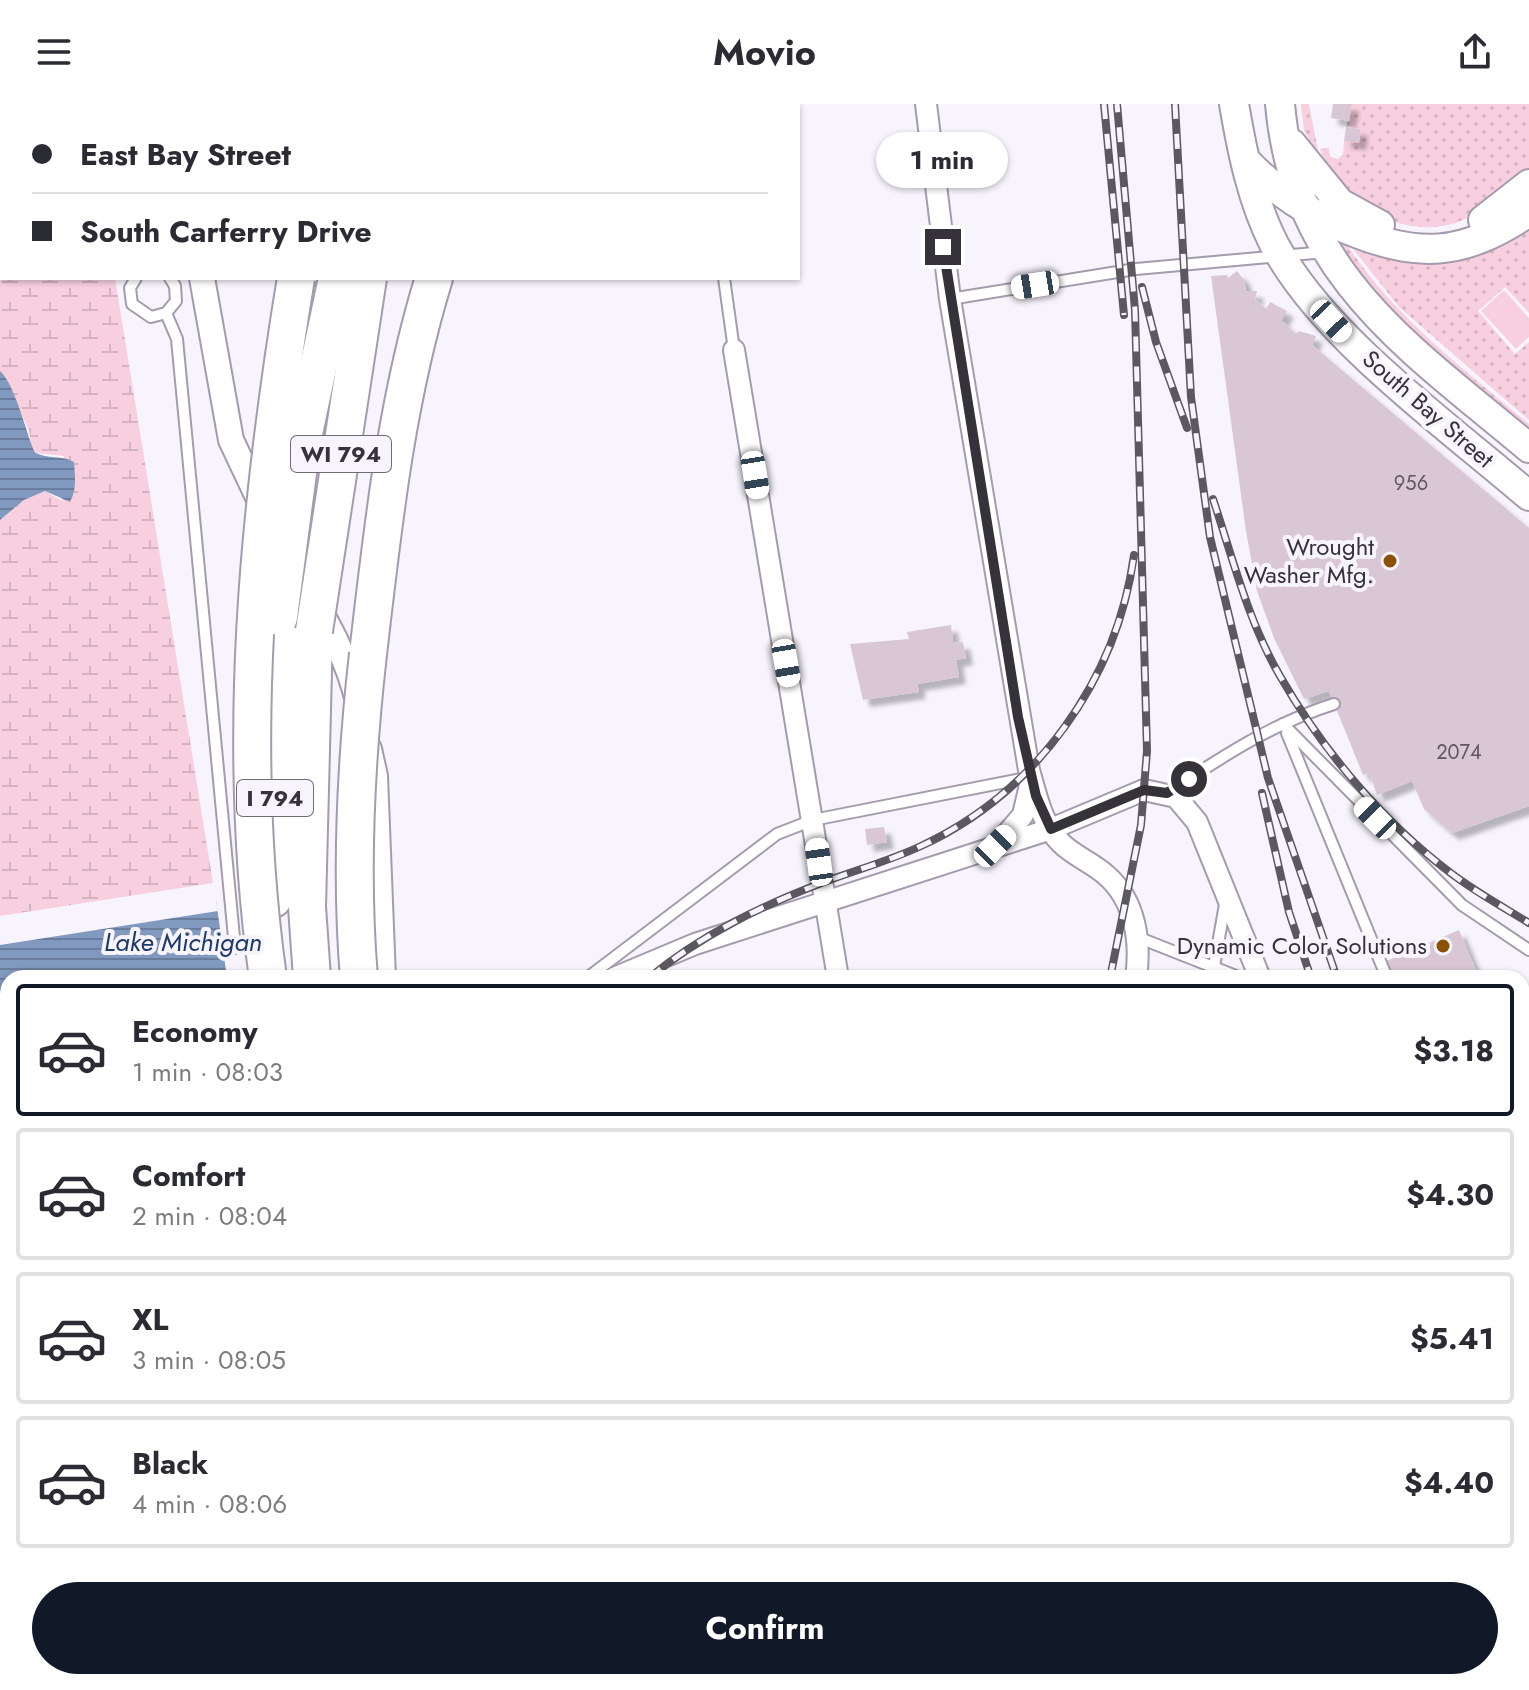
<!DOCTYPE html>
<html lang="en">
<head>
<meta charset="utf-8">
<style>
	:root { --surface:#fff; --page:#f7f7f7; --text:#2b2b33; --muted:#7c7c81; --line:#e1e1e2; --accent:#111827 }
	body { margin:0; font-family:Jost,sans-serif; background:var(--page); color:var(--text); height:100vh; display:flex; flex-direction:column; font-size:30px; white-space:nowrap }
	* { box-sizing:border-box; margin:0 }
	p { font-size:26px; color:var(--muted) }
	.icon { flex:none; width:44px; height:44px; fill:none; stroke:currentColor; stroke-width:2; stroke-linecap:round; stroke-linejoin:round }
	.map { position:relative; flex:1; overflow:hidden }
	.details { position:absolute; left:0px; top:866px; width:1530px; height:720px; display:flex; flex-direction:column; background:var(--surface); border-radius:24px 24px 0 0; box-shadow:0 2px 6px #0004 }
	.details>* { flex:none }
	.hud { position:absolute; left:0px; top:0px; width:800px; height:176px; box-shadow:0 2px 6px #0004; display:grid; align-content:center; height:176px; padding:0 32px; background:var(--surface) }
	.end { position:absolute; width:36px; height:36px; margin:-18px; border:10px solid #353239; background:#fff; box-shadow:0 0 0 4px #fff }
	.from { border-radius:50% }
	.bubble { position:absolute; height:56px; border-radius:28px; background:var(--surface); box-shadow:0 2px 6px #0004; font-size:26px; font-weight:700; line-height:56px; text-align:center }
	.car { position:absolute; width:24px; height:48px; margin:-24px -12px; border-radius:10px; box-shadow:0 0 6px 2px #0007; background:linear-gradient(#fff 24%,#345 0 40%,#fff 0 76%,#345 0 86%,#fff 0) }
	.hud b { display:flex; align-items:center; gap:28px; height:76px; font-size:30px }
	.hud b+b { border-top:2px solid var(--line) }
	.hud i { width:20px; height:20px; background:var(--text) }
	ul { padding:14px 0 0; list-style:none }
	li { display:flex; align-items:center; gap:24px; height:132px; margin:0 16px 12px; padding:0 16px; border:4px solid var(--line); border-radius:8px }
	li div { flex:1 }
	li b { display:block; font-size:30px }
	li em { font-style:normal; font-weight:700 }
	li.on { border-color:var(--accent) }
	li>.icon { width:72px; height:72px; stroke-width:1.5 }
	.action { display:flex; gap:16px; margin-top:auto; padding:16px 32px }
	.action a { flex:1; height:92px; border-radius:48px; background:var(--accent); color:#fff; font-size:32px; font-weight:700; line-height:92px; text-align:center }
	header { display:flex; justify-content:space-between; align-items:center; height:104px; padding:0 32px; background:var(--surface); font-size:36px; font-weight:700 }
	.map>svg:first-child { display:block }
</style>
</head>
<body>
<header><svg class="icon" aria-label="menu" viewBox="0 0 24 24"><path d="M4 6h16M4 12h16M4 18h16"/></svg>Movio<svg class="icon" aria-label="share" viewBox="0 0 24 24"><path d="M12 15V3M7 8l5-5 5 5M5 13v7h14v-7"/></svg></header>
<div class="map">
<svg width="1529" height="1586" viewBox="0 0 1529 1586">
	<defs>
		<pattern id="grass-dots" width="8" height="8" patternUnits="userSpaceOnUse" patternTransform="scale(2)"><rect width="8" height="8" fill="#f8cfdf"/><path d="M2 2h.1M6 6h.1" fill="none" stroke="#d5b2c0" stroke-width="1.8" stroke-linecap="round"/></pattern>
		<pattern id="wetland-marsh" width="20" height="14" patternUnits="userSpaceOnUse" patternTransform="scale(2)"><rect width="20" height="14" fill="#f8cfdf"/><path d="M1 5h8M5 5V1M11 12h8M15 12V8" fill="none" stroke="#d5b2c0"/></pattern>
		<pattern id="water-rules" width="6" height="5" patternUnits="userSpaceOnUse" patternTransform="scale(2)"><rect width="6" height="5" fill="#8199bf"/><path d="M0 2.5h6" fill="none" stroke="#6a7d9c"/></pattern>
		<filter id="shadow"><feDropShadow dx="7" dy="7" stdDeviation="2" flood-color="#0004"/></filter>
	</defs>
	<rect width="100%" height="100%" fill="#f8f4fd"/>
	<g fill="url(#grass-dots)">
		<path d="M1301 0H1309L1320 57 1304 26Z"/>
		<path d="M1352 0H1529V65C1514 81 1490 102 1471 112 1414 144 1338 103 1320 45L1329 44 1330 53 1338 55 1343 50 1344 37 1359 38 1361 25 1346 23Z"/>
		<path d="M1529 119V209L1505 183 1478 207 1515 250 1529 238V316L1399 203 1350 141 1376 148Z"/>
		<path d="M1333 129 1342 133C1390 210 1460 262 1529 320V329C1457 268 1378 213 1333 129Z"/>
	</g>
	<g fill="url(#wetland-marsh)">
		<path d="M0 7 2 174H115L213 779 0 812V416L24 396 45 387 62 397 64 352 37 349 32 345 29 326 0 267Z"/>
		<path d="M1522 1167 1529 1177V1230L1522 1218Z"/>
	</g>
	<path fill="#f8cfdf" d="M1504 186 1529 214V233L1516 245 1481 207Z"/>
	<g fill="url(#water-rules)">
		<path d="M0 267C17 282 30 345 36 349 47 355 62 351 74 358 75 372 77 385 70 398L45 387 24 396 0 416Z"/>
		<path d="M216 796 227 874H8V1578H337L338 1586H0V829Z"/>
		<path d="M1326 1578H1476L1481 1586H1328Z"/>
	</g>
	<path fill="#f8f4fd" d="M215 792 218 807 0 841V825Z"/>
	<g fill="#d9c7d6" filter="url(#shadow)">
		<path d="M1333 0H1352L1349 17 1331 14Z"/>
		<path d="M1346 23 1361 25 1359 39 1344 37Z"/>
		<path d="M1237 167 1244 176 1246 187H1257L1255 195 1266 205 1270 198 1287 207 1281 216 1296 230 1299 227 1316 232 1312 241 1529 424V702L1452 729 1424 705 1412 677 1377 691 1369 669 1363 671 1329 587 1304 595 1274 534 1257 487 1246 427 1211 172 1227 171 1228 174Z"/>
		<path d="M951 521 953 539 963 538 966 554 956 556 959 573 917 580 919 588 863 596 850 540 909 535 907 528Z"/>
		<path d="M884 723 887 738 867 741 865 725Z"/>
		<path d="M1459 826 1479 874H1391L1384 858Z"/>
		<path d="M1527 995H1529V1058L1522 1057Z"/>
		<path d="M1176 1578H1240L1241 1586H1177Z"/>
	</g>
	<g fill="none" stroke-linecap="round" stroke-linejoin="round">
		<g stroke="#a49bae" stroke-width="14">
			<g id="service">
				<path d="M110 0V2"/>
				<path d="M136 174 130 184 132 200 151 213 166 209 176 197 175 182 170 174"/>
				<path d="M724 174 734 246"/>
				<path d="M950 195 1136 165 1325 148"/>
				<path d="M166 209 177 235 235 844"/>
				<path d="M1283 620 1462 801 1529 846"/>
				<path d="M1287 629 1387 874"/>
				<path d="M1167 689C1220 654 1273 619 1334 600"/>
				<path d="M1137 833 1241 874"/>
				<path d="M587 874 777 730 813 716 1031 673"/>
				<path d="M1212 874 1225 800"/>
				<path d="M1522 1105 1529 1116"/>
			</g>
		</g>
		<g stroke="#a49bae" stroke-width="24">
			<g id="minor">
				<path d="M926 0 950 195 1029 666C1036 690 1042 721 1061 739 1074 752 1093 759 1106 771 1136 797 1141 838 1136 874"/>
				<path d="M734 246 838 874"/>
				<path d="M999 739 1023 711 1031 677"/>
				<path d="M614 874 695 840 1051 725 1144 686 1176 693 1197 718 1260 874"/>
				<path d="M1522 951 1529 910"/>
				<path d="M1522 1360 1529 1372"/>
				<path d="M947 1578 948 1586"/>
				<path d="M1131 1578 1132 1586"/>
			</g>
		</g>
		<g stroke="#a49bae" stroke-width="28">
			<g id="tertiary">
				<path d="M146 0V2"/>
				<path d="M180 0V2"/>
				<path d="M202 174 231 336 265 408"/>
				<path d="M286 447C312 495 346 544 358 598"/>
				<path d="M369 645 375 672 383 874"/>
				<path d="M447 1578 448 1586"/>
			</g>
		</g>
		<g stroke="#a49bae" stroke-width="32">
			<g id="secondary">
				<path d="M1234 0C1242 47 1252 97 1274 140 1324 234 1448 322 1529 392"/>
				<path d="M1280 0C1295 171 1410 244 1529 344"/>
				<path d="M211 2 212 0"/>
				<path d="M1292 40 1340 99 1380 121"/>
				<path d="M1248 59C1276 88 1306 108 1344 124 1418 155 1462 153 1529 108"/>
				<path d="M1483 116 1529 80"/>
			</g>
		</g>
		<g stroke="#a49bae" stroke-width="40">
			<g id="motorway">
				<path d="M329 2V0"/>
				<path d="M388 2 389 0"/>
				<path d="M417 2 418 0"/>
				<path d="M490 2V0"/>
				<path d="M368 550C383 422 396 297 434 174"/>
				<path d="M273 795 279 513"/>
				<path d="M312 874 307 803 314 527"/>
				<path d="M376 1578 377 1586"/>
				<path d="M415 1578 416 1586"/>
			</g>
		</g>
		<use href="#service" stroke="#fff" stroke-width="10"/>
		<use href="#minor" stroke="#fff" stroke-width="20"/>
		<use href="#tertiary" stroke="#fff" stroke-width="24"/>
		<use href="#secondary" stroke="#fff" stroke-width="28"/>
		<use href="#motorway" stroke="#fff" stroke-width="36"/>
		<g stroke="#5b585f" stroke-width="8">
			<g id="rail">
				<path d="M1104 0 1124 211"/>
				<path d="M1175 0 1191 293 1210 433 1268 674 1337 874"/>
				<path d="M1142 183 1156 238 1187 324"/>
				<path d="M1213 395C1233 455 1248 517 1280 572 1323 647 1383 718 1452 770 1476 788 1503 803 1529 819"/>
				<path d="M1262 689 1289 808 1311 874"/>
				<path d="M649 874C701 831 761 802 824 778 856 766 889 757 921 742 1036 689 1117 576 1134 451"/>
				<path d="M1110 874 1141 721 1147 647 1135 206 1117 0"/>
				<path d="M1522 1253 1529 1266"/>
				<path d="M1522 1274 1529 1286"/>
				<path d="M1522 1304 1529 1316"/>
				<path d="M477 1578 478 1586"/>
				<path d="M505 1578 506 1586"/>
				<path d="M529 1578 530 1586"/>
				<path d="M973 1578 974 1586"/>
				<path d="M1249 1578 1250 1586"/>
				<path d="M1274 1578 1275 1586"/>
				<path d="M922 1586 924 1578"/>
				<path d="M988 1586V1578"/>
			</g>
		</g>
		<use href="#rail" stroke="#f8f4fd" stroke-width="5" stroke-dasharray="15" stroke-linecap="butt"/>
		<g stroke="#a49bae" stroke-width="40" stroke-linecap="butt">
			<g id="motorway-bridge">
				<path d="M279 513 302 339 337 174"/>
				<path d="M314 527 368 174"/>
				<path d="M268 874C235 640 258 406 296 174"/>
				<path d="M359 874C350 767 356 656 368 550"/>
			</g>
		</g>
		<use href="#motorway-bridge" stroke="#fff" stroke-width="36"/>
	</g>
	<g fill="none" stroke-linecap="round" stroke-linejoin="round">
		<path stroke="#353239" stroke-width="10" d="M943 143 1018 613 1036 692 1051 725 1144 686 1167 689 1189 675"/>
	</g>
	<g fill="#8a5107" stroke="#f8f4fd" stroke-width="3">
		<circle cx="1390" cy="457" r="8"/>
		<circle cx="1443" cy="842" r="8"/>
	</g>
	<g text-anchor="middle" stroke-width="8" stroke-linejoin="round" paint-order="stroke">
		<g font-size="20" fill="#5e5760">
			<text x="1411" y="386">956</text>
			<text x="1459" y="655">2074</text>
		</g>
		<g fill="#f8f4fd" stroke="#706c74" stroke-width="2">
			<rect x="291" y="332" width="100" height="36" rx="6"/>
			<rect x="237" y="676" width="76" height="36" rx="6"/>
		</g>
		<g font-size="22" font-weight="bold" fill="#353239">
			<text x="341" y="358">WI 794</text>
			<text x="275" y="702">I 794</text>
		</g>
		<g font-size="24" fill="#353239" stroke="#f8f4fd">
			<text transform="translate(1428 305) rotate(41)" y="8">South Bay Street</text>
		</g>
		<g font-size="24" fill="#353239" stroke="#f8f4fd" text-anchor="end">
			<text x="1374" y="451">Wrought<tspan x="1374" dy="28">Washer Mfg.</tspan></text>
			<text x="1427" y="850">Dynamic Color Solutions</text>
		</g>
		<g font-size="26" font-style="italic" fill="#1b396a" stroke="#f8f4fd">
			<text x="183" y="847">Lake Michigan</text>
		</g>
	</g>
</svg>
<i class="end from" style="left:1189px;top:675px"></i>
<i class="end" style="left:943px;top:143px"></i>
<div class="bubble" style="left:876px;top:28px;width:132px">1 min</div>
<i class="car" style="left:1035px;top:181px;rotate:261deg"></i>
<i class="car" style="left:1331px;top:217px;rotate:137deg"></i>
<i class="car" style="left:755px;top:371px;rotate:171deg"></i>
<i class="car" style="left:786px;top:559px;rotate:170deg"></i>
<i class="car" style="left:1375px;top:714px;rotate:315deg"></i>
<i class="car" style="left:995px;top:742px;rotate:45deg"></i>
<i class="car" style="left:819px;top:758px;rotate:352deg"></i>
<div class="hud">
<b><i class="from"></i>East Bay Street</b>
<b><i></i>South Carferry Drive</b>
</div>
<section class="details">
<ul>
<li class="on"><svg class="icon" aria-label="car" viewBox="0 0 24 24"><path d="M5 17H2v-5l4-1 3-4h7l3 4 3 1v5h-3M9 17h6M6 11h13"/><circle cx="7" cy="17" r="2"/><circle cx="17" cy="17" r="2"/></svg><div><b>Economy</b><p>1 min · 08:03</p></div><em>$3.18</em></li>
<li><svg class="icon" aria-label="car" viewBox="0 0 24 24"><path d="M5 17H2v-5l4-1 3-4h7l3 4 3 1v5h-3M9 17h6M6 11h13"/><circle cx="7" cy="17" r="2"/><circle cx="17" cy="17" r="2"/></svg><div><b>Comfort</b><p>2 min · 08:04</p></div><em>$4.30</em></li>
<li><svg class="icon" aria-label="car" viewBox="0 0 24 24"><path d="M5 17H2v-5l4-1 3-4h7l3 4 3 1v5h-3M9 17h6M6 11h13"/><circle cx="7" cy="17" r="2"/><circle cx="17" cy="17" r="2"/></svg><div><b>XL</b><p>3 min · 08:05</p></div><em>$5.41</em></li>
<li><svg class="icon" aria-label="car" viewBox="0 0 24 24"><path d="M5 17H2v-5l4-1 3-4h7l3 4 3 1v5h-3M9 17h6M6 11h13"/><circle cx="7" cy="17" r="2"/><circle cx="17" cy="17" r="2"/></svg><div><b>Black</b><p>4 min · 08:06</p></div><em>$4.40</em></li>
</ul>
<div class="action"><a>Confirm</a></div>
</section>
</div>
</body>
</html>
